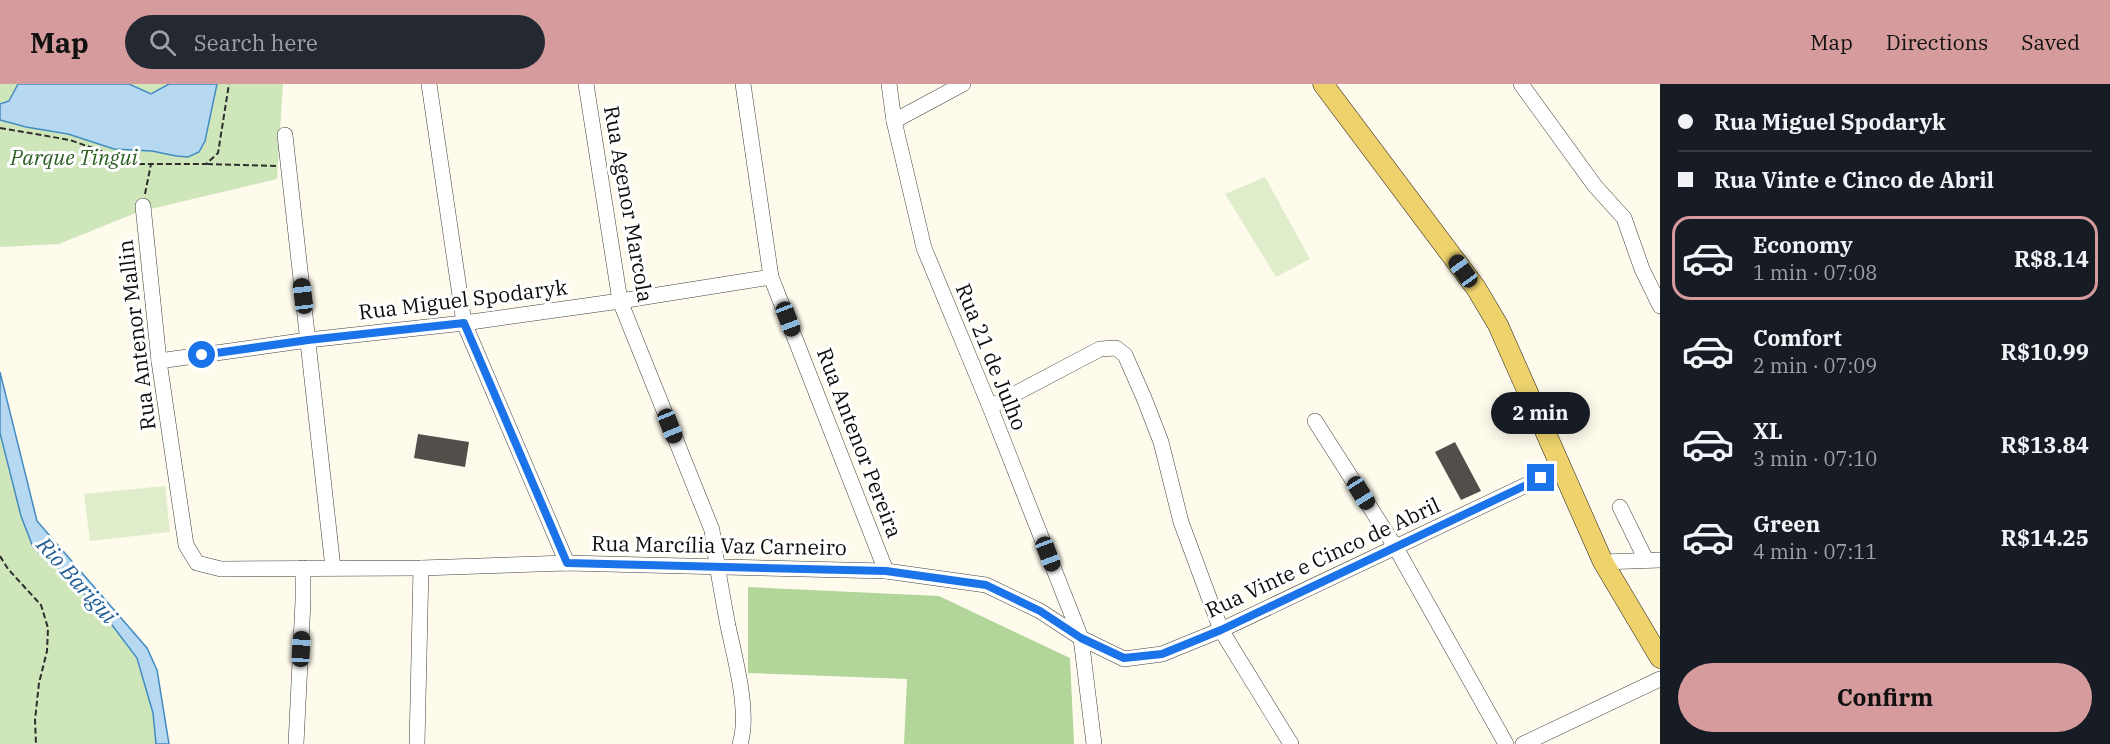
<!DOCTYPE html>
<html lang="en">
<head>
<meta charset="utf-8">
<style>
	:root { --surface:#171b24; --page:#242831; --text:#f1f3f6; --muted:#9ea1a6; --line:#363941; --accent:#d59b9d }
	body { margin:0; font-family:"IBM Plex Serif",serif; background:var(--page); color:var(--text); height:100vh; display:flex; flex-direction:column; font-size:22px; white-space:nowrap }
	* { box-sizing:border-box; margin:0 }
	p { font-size:20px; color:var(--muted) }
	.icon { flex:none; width:33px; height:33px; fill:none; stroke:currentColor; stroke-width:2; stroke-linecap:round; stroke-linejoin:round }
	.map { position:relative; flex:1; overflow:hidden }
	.sheet { display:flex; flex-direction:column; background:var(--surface); width:450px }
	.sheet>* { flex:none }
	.banner { display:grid; align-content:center; height:132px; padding:0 18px; background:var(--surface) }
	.end { position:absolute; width:27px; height:27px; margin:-14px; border:8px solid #1a73e8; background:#fff; box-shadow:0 0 0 3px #fff }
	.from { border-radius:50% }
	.bubble { position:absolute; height:42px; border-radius:21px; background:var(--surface); box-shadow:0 3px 15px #0003; font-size:20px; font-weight:700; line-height:42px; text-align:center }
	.car { position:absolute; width:18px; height:36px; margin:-18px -9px; border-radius:8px; box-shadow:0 0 4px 2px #0007; background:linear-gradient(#222 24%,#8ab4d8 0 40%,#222 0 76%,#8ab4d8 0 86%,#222 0) }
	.banner b { display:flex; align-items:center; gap:21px; height:57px; font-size:22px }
	.banner b+b { border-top:2px solid var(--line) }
	.banner i { width:15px; height:15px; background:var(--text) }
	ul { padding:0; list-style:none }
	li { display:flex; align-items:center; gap:18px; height:84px; margin:0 12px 9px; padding:0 6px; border:3px solid transparent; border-radius:18px }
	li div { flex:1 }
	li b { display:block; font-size:22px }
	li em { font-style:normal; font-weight:700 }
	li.current { border-color:var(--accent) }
	li>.icon { width:54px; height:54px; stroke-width:1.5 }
	.button { display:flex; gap:12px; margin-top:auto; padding:12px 18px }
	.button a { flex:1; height:69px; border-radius:36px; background:var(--accent); color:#111; font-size:24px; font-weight:700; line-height:69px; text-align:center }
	header { display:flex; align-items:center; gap:36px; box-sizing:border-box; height:84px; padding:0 30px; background:var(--accent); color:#111 }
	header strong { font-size:28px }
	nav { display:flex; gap:33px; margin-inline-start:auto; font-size:21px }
	.search { width:420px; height:54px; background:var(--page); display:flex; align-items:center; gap:15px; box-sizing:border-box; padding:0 21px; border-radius:33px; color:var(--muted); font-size:22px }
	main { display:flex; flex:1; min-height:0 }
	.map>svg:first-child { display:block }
</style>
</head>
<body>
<header>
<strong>Map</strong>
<div class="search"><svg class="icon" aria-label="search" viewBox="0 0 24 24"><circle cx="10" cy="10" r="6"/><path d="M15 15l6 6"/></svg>Search here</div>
<nav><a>Map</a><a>Directions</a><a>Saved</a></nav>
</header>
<main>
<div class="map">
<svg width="1660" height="660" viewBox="0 0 1660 660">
	<rect width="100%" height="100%" fill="#fefbed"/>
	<g fill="#cfe5ba">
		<path d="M0 0H283L277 95 138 128 59 160 0 163Z"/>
		<path d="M0 288 37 436 147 564 157 586 169 660H0Z"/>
	</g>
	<path fill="#b2d59a" d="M748 503 939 512 1070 574 1074 660H904L907 595 748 589Z"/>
	<g fill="#e0edcb">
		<path d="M1265 93 1310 175 1276 193 1225 110Z"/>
		<path d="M165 402 170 448 90 457 84 410Z"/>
	</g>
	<g fill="#b6d9f1" stroke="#438bc2" stroke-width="1.5">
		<path d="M18 0H129L151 10 169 0H217L205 57 199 68 188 73 176 72 152 67 114 65 68 50 26 43 0 36V20L9 17Z"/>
		<path d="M0 288 37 437 147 564 157 586 169 660H156L153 629 137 574 106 533 63 488 33 463 21 432 0 349Z"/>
	</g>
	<g fill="#544e4a">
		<path d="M418 350 469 358 465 383 414 374Z"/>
		<path d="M1455 358 1481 407 1461 416 1435 368Z"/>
	</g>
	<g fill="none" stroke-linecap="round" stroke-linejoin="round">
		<g stroke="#3f3f3f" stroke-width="16">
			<g id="minor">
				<path d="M429 0 464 239 567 479"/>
				<path d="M586 0 620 217 712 446C716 479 722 510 728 542 735 575 750 629 740 660"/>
				<path d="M743 0 771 193 886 487"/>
				<path d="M889 0 894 37 924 164 990 323 1081 554 1094 660"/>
				<path d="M1521 0 1595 102 1624 134 1642 185 1660 222"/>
				<path d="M894 37 963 0"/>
				<path d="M285 51 333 484"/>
				<path d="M143 122 159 277 186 461 197 479 221 485 421 484 567 479 886 487 986 501 1040 527 1081 554 1124 575 1162 570 1221 546 1562 384"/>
				<path d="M159 277 308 256 464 239 620 217 771 193"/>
				<path d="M990 323 1100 265 1116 264 1125 271 1144 314 1161 358 1181 438 1221 546 1291 660"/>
				<path d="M1315 337 1396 464 1506 660"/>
				<path d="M1620 423 1646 476"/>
				<path d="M1603 478 1660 476"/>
				<path d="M296 660 303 517V484"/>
				<path d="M417 660 421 484"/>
				<path d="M1523 660 1660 595"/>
			</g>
		</g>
		<g stroke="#1d1d1d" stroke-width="21">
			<path id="major" d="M1323 0 1476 204 1498 241 1603 478 1660 574"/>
		</g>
		<g stroke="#2e2e2e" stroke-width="2" stroke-dasharray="6 3" stroke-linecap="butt">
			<path d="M0 44 70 56 138 80H206L218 69 229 0"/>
			<path d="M207 80 276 82"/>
			<path d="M145 110 151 80"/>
			<path d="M0 472 8 485 41 521 48 544 47 567 39 599 35 636 36 660"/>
		</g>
		<use href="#minor" stroke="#fff" stroke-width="15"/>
		<use href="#major" stroke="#eed36d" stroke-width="20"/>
	</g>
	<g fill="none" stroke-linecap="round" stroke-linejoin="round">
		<path stroke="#1a73e8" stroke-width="8" d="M202 271 308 256 464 239 567 479 886 487 986 501 1040 527 1081 554 1124 574 1162 570 1221 546 1541 394"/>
	</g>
	<g text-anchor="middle" stroke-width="6" stroke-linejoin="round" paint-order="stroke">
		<g font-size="21" font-style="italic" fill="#2c5f22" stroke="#fff">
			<text x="74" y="81">Parque Tingui</text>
		</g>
		<g font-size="21" fill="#0c0c0c" stroke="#fff">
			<text transform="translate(628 120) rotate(80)" y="7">Rua Agenor Marcola</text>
			<text transform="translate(463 216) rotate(-7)" y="7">Rua Miguel Spodaryk</text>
			<text transform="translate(137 251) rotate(-97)" y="7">Rua Antenor Mallin</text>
			<text transform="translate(991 273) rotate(68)" y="7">Rua 21 de Julho</text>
			<text transform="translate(859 359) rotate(69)" y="7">Rua Antenor Pereira</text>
			<text transform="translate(719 462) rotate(1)" y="7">Rua Marcília Vaz Carneiro</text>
			<text transform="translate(1323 474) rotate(-25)" y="7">Rua Vinte e Cinco de Abril</text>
		</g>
		<g font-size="22" font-style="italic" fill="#205d94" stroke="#fff">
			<text transform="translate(77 496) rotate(48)" y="8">Rio Barigui</text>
		</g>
	</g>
</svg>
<i class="end from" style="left:202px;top:271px"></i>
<i class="end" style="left:1541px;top:394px"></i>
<div class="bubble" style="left:1491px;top:308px;width:99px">2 min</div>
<i class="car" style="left:1463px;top:187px;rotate:324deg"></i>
<i class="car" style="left:303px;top:212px;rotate:353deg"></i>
<i class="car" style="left:788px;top:235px;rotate:159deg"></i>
<i class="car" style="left:670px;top:342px;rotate:158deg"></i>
<i class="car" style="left:1361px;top:409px;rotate:148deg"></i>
<i class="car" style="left:1048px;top:470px;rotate:159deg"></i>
<i class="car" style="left:301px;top:565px;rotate:3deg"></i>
</div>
<section class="sheet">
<div class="banner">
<b><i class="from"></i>Rua Miguel Spodaryk</b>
<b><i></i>Rua Vinte e Cinco de Abril</b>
</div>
<ul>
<li class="current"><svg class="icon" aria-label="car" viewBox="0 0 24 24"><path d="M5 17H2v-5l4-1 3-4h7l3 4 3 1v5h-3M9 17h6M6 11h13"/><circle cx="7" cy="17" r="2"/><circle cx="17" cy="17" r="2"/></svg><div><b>Economy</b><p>1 min · 07:08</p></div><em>R$8.14</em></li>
<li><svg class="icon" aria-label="car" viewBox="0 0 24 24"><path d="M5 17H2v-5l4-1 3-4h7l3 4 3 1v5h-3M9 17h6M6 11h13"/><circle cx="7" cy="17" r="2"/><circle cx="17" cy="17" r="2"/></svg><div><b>Comfort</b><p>2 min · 07:09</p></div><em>R$10.99</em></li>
<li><svg class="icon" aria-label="car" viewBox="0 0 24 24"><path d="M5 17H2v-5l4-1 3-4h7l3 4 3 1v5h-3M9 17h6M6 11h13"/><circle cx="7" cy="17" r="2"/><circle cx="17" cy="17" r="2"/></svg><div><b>XL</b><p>3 min · 07:10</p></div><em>R$13.84</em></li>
<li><svg class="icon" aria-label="car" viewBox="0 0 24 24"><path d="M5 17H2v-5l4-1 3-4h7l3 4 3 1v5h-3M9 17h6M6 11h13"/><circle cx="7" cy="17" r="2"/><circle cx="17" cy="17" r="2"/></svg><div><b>Green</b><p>4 min · 07:11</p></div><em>R$14.25</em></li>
</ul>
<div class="button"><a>Confirm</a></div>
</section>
</main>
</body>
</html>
